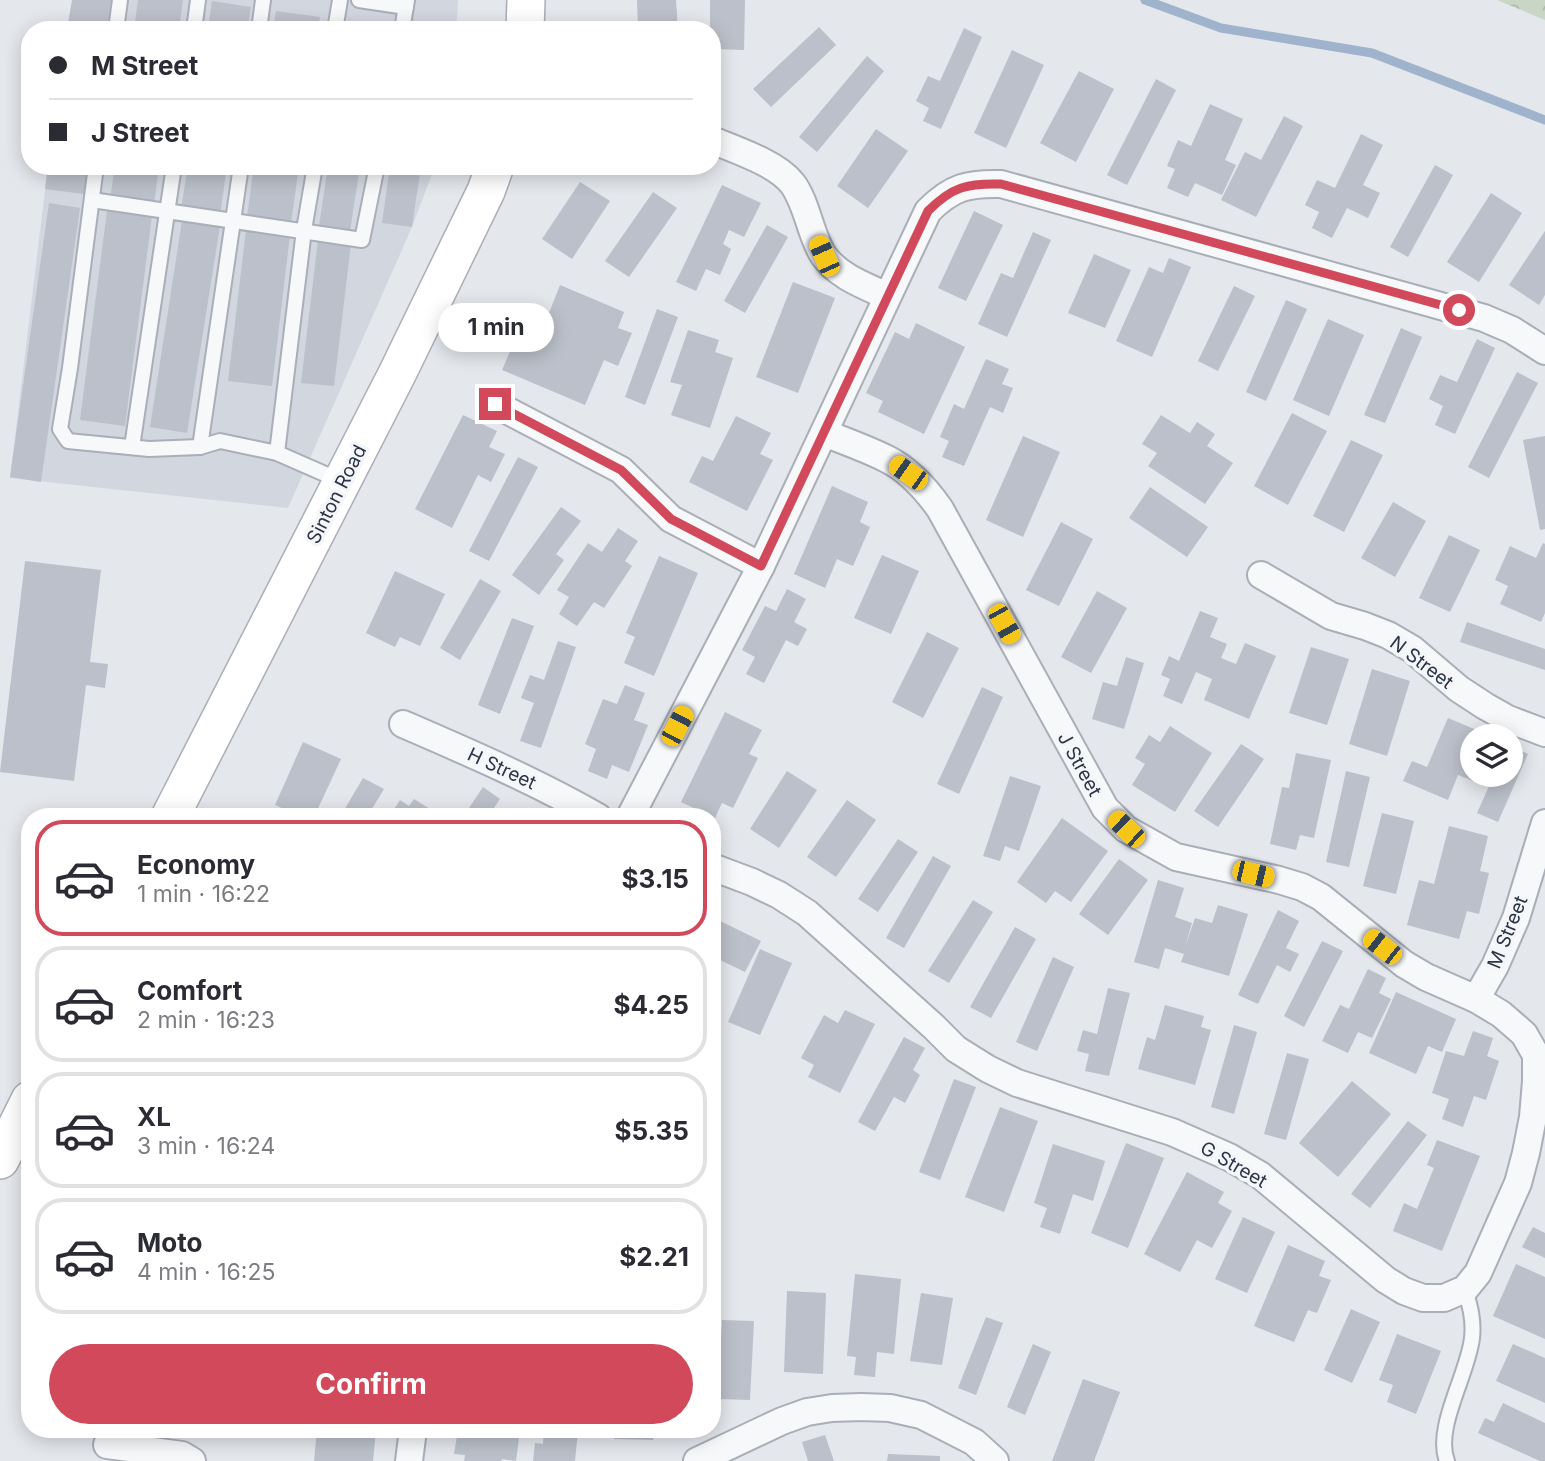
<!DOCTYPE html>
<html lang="en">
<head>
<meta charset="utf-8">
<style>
	:root { --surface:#fff; --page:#f2f2f3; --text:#2b2b33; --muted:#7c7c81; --line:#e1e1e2; --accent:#d1495b }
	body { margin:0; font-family:Inter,sans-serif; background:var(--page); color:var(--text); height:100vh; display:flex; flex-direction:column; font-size:26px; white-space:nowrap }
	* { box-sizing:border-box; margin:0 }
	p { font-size:23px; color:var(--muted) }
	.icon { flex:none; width:38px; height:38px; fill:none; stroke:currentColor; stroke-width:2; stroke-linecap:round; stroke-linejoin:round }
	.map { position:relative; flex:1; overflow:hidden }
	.details { position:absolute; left:21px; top:808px; width:700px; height:630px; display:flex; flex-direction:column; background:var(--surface); border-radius:28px; box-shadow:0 4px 18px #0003 }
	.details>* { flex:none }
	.hud { position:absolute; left:21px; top:21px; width:700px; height:154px; border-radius:28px; box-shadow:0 4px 18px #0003; display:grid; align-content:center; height:154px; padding:0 28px; background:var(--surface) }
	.buttons { position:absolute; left:1460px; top:724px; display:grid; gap:14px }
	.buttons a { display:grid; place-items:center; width:63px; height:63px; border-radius:50%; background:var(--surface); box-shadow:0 4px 18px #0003; font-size:35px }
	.end { position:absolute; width:32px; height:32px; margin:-16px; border:9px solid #d1495b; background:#fff; box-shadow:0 0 0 4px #fff }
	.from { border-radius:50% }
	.bubble { position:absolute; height:49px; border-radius:24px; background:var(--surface); box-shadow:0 4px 18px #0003; font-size:23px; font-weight:700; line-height:49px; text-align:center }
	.car { position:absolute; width:21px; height:42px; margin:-21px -10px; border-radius:9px; box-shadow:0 0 5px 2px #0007; background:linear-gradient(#f5c518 24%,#345 0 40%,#f5c518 0 76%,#345 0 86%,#f5c518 0) }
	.hud b { display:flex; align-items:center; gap:24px; height:66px; font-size:26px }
	.hud b+b { border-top:2px solid var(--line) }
	.hud i { width:18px; height:18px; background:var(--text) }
	ul { padding:12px 0 0; list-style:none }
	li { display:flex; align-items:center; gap:21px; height:116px; margin:0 14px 10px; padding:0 14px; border:4px solid var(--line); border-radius:28px }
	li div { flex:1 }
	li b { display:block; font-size:26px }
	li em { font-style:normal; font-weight:700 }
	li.selected { border-color:var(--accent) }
	li>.icon { width:63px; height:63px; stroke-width:1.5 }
	.cta { display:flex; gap:14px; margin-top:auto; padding:14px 28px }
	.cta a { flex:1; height:80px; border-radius:42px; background:var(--accent); color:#fff; font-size:28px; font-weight:700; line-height:80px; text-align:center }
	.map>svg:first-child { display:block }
</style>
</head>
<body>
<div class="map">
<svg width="1545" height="1461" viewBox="0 0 1545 1461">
	<defs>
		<pattern id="forest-crowns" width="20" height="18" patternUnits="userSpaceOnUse" patternTransform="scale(1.75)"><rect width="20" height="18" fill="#c9d6c5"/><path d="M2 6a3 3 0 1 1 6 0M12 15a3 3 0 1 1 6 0" fill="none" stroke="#adb8ab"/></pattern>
	</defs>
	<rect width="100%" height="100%" fill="#e4e7ec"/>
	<g fill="#d2d6de">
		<path d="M72 0H458L456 30H67Z"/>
		<path d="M48 166H435L412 227 288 508 10 478Z"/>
	</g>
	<path fill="url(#forest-crowns)" d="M1497 0H1545V20Z"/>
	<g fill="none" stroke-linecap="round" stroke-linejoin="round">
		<path stroke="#9fb4cc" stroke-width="9" d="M1145 0 1221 28 1372 53 1545 120"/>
	</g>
	<g fill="#bbc0ca">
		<path d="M72 0H111L107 30H67Z"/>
		<path d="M138 0H183L179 30H134Z"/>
		<path d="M637 0H676L678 30H638Z"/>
		<path d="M710 0H745L744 50 712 49V30H710Z"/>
		<path d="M212 1 251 7 247 30H208Z"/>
		<path d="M276 11 320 17 318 30H273Z"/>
		<path d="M350 21 382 26 381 30H349Z"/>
		<path d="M819 27 836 45 771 107 753 89Z"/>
		<path d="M964 28 982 37 941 129 923 121 929 108 916 101 928 76 940 81Z"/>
		<path d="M1012 50 1044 65 1006 148 974 133Z"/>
		<path d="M867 56 884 71 817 152 799 137Z"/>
		<path d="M1079 71 1114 89 1076 162 1040 143Z"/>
		<path d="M1156 79 1176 90 1127 185 1107 175Z"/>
		<path d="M1210 104 1243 119 1225 160 1236 165 1222 195 1195 183 1188 197 1167 188 1175 169 1167 166 1178 140 1191 146Z"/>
		<path d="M1284 116 1303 126 1256 217 1221 200 1245 152 1261 160Z"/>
		<path d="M876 129 908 151 868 208 837 186Z"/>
		<path d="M1361 134 1383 145 1363 185 1380 193 1368 218 1347 208 1332 238 1312 228 1319 212 1305 205 1317 180 1335 188Z"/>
		<path d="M1435 165 1453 175 1408 257 1390 247Z"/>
		<path d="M48 166H88L84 194 45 189Z"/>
		<path d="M115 166H159L154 205 110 199Z"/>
		<path d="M188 166H227L220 215 181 209Z"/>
		<path d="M254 166H299L291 223 247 217Z"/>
		<path d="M328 166H360L350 231 319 226Z"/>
		<path d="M390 166H421L412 227 382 223Z"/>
		<path d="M580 182 610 201 572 259 542 239Z"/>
		<path d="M722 185 761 203 744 237 729 230 723 244 731 249 720 275 706 269 696 291 676 282Z"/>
		<path d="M653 192 677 208 629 277 605 261Z"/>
		<path d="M1491 193 1522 213 1479 282 1447 262Z"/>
		<path d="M49 203 80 208 41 482 10 477Z"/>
		<path d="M107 211 152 216 125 426 80 420Z"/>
		<path d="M974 211 1003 225 966 301 938 288Z"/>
		<path d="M182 221 220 226 187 433 150 427Z"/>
		<path d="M767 225 788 237 745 313 724 301Z"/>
		<path d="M246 230 290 235 272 386 228 381Z"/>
		<path d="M1545 231V295L1539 305 1509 285Z"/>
		<path d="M1033 232 1051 240 1007 337 978 324 1001 273 1013 278Z"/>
		<path d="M318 240 351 244 334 386 301 383Z"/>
		<path d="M1094 254 1131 270 1105 328 1068 313Z"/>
		<path d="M1169 258 1191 267 1152 357 1116 341 1149 267 1163 273Z"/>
		<path d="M793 282 835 298 798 393 756 377Z"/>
		<path d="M560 285 624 312 618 328 632 333 618 366 604 360 585 405 502 370 528 310 547 318Z"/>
		<path d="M1234 286 1255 296 1218 371 1198 361Z"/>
		<path d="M1286 300 1307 309 1266 401 1246 392Z"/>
		<path d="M657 309 678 317 645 405 625 397Z"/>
		<path d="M1328 319 1364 335 1329 416 1293 400Z"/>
		<path d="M916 323 965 347 924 434 878 412 883 401 866 393 895 332 909 339Z"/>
		<path d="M1401 328 1422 337 1385 423 1364 415Z"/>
		<path d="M688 330 719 340 715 352 733 358 710 428 671 415 682 385 670 382Z"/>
		<path d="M1477 339 1495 348 1455 434 1435 425 1443 406 1429 399 1440 375 1457 382Z"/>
		<path d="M986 359 1009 369 1002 384 1013 388 1003 413 990 407 964 466 942 457 949 441 940 437 954 404 964 409Z"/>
		<path d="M1517 372 1538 383 1489 478 1468 467Z"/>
		<path d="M1292 413 1327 431 1288 505 1254 486Z"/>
		<path d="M463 415 497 431 489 447 505 454 491 482 478 475 452 528 415 509Z"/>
		<path d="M1161 415 1190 433 1197 422 1215 434 1207 446 1233 463 1205 504 1148 466 1157 453 1142 444Z"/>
		<path d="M736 416 771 433 760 454 773 460 747 511 689 482 702 456 713 461Z"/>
		<path d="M1023 436 1060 452 1023 537 986 520Z"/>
		<path d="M1545 436V529L1540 530 1523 440Z"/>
		<path d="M1351 440 1383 455 1344 532 1313 516Z"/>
		<path d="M518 457 538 467 489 561 469 551Z"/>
		<path d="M832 486 868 502 860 522 870 527 853 566 837 559 825 588 794 574Z"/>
		<path d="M1150 487 1208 527 1187 557 1129 518Z"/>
		<path d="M1393 502 1426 521 1395 577 1361 558Z"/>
		<path d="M561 507 581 521 556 554 564 560 539 595 512 575Z"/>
		<path d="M1061 522 1093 539 1059 606 1026 590Z"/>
		<path d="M618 528 638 541 625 561 632 566 604 608 594 602 577 626 559 614 569 597 557 590 588 543 602 552Z"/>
		<path d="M1449 535 1480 550 1450 612 1419 598Z"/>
		<path d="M1543 543 1545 544V613L1541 622 1500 604 1508 586 1495 580 1510 546 1536 558Z"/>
		<path d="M882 555 919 571 891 634 854 618Z"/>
		<path d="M659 556 698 573 654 676 624 663 635 637 626 633Z"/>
		<path d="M25 561 101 570 90 662 108 664 105 688 86 685 74 781 0 772Z"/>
		<path d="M395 571 445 594 420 646 400 637 395 647 366 633Z"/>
		<path d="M480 579 501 591 460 660 440 648Z"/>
		<path d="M787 589 806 599 794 622 807 629 798 646 786 640 764 683 746 674 755 657 742 650 765 606 776 611Z"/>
		<path d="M1097 591 1127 608 1091 673 1061 657Z"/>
		<path d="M1200 611 1218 618 1210 637 1227 644 1221 658 1236 664 1245 643 1276 656 1249 719 1204 700 1212 679 1196 672 1182 704 1163 696 1170 679 1161 675 1169 656 1179 661Z"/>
		<path d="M512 618 534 626 500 714 478 705Z"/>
		<path d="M1467 622 1545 649V670L1460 642Z"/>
		<path d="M927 632 959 648 923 718 892 702Z"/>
		<path d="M558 641 576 647 541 748 520 741 534 703 521 698 530 675 544 680Z"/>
		<path d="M1311 647 1349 659 1327 725 1289 713Z"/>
		<path d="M1126 657 1144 663 1124 729 1092 719 1103 682 1117 686Z"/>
		<path d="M1372 669 1410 681 1387 756 1349 744Z"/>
		<path d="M625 685 645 693 634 720 648 725 629 772 612 765 607 779 588 771 596 749 585 744 603 699 617 704Z"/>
		<path d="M982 687 1003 697 959 794 937 784Z"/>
		<path d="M725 712 762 730 749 754 758 758 733 808 722 803 715 818 681 802Z"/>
		<path d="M1448 718 1493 737H1472V775H1475L1473 781 1458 775 1448 800 1403 781 1412 761 1427 767Z"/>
		<path d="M1170 726 1212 753 1175 812 1132 785 1145 764 1135 758 1149 735 1160 742Z"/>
		<path d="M303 742 341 759 314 817H301L275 805Z"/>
		<path d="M1241 744 1264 759 1218 827 1194 811Z"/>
		<path d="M1510 746 1528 754 1498 822 1477 813 1494 775H1510Z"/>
		<path d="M1296 753 1331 760 1314 838 1300 835 1296 850 1270 844 1282 787 1289 788Z"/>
		<path d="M787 771 817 790 779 848 750 829Z"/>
		<path d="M1346 771 1370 777 1349 867 1326 862Z"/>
		<path d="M1010 776 1041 786 1019 851 1005 846 1000 861 983 856Z"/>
		<path d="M363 778 384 789 367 817H340Z"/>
		<path d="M483 787 500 799 488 817H463Z"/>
		<path d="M414 799 430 809 424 817H389L400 800 409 806Z"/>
		<path d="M847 800 876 820 836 877 807 857Z"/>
		<path d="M1382 813 1414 821 1396 894 1363 886Z"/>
		<path d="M1062 818 1108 851 1071 902 1055 891 1046 903 1017 882Z"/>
		<path d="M1449 826 1488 836 1480 871 1489 873 1479 914 1467 911 1459 939 1407 925 1419 880 1434 884Z"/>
		<path d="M898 839 918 852 878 912 858 899Z"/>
		<path d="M933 856 951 866 904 948 886 938Z"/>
		<path d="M1119 859 1148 880 1108 935 1079 914Z"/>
		<path d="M1158 880 1184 888 1175 917 1192 923 1185 947 1195 918 1212 923 1218 905 1248 914 1229 976 1181 962 1184 954 1165 948 1159 969 1134 962Z"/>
		<path d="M973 900 993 912 949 983 928 971Z"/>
		<path d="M1278 910 1299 921 1286 948 1299 954 1290 972 1277 965 1258 1004 1238 995Z"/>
		<path d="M712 917 761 941 745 972 720 960 712 976Z"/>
		<path d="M1015 927 1036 939 991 1018 970 1007Z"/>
		<path d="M1322 941 1343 951 1304 1027 1284 1016Z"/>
		<path d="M760 949 792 963 760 1035 728 1022Z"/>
		<path d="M1053 957 1074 967 1037 1051 1016 1042Z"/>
		<path d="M1368 969 1386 978 1379 993 1391 999 1372 1038 1358 1032 1348 1053 1322 1041 1340 1005 1349 1009Z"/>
		<path d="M1108 988 1130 993 1109 1076 1085 1071 1089 1054 1077 1051 1083 1030 1097 1034Z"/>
		<path d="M1396 992 1456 1019 1442 1052 1428 1046 1416 1074 1369 1053Z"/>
		<path d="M1165 1005 1204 1016 1201 1027 1211 1030 1195 1085 1138 1069 1147 1037 1155 1040Z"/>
		<path d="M845 1010 875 1024 840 1093 808 1077 814 1065 801 1058 824 1015 838 1023Z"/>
		<path d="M1234 1025 1257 1032 1234 1114 1211 1107Z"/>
		<path d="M1473 1031 1493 1038 1487 1056 1499 1061 1486 1100 1474 1096 1463 1127 1442 1119 1449 1099 1432 1093 1446 1051 1464 1056Z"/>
		<path d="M904 1037 925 1048 913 1070 920 1075 905 1103 894 1097 875 1131 858 1122Z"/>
		<path d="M1287 1053 1309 1059 1286 1140 1264 1134Z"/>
		<path d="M954 1079 976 1087 940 1180 919 1172Z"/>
		<path d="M1352 1081 1391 1114 1338 1177 1299 1143Z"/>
		<path d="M1000 1107 1038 1121 1004 1212 965 1197Z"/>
		<path d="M1408 1121 1427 1135 1370 1208 1351 1194Z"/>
		<path d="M1437 1140 1480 1156 1442 1251 1393 1231 1404 1203 1417 1209 1434 1168 1427 1165Z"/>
		<path d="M1126 1143 1164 1158 1128 1248 1091 1233Z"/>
		<path d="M1053 1144 1105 1161 1093 1201 1073 1194 1060 1234 1040 1227 1047 1208 1034 1203Z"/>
		<path d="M1187 1172 1224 1192 1218 1203 1232 1211 1212 1248 1197 1240 1180 1272 1144 1254Z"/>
		<path d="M1243 1217 1275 1232 1247 1293 1215 1279Z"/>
		<path d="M1533 1227 1545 1233V1258L1522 1247Z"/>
		<path d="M1288 1245 1325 1261 1319 1276 1331 1280 1317 1313 1308 1310 1294 1342 1254 1326Z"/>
		<path d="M1516 1264 1545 1277V1339L1493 1316Z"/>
		<path d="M855 1274 901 1279 894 1354 877 1352 875 1377 854 1375 856 1357 847 1356Z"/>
		<path d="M787 1291 826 1293 823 1374 784 1372Z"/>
		<path d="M921 1293 953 1298 942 1365 910 1361Z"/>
		<path d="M1351 1309 1380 1322 1352 1383 1324 1370Z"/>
		<path d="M986 1317 1003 1323 976 1395 958 1388Z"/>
		<path d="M722 1320 754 1321 750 1400 718 1399Z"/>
		<path d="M1397 1334 1441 1351 1416 1414 1387 1402 1393 1385 1379 1380Z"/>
		<path d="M1033 1344 1051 1352 1025 1415 1007 1407Z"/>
		<path d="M1513 1344 1545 1358V1403L1496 1381Z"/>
		<path d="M1083 1379 1120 1392 1094 1461H1052Z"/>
		<path d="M1503 1403 1545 1423V1461H1540L1478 1433 1485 1418 1494 1422Z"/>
		<path d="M317 1430H376L373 1461H314Z"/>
		<path d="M458 1430H520L516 1461 502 1459 501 1461H464L465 1455 454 1454Z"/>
		<path d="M544 1430H578L575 1461H533L535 1443 543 1444Z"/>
		<path d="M614 1430H654L653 1440 614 1439Z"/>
		<path d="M825 1435 834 1461H808L802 1442Z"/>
		<path d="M888 1454 940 1456V1461H887Z"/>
	</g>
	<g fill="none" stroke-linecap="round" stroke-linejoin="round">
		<g stroke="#a9aeb7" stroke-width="18">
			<g id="lane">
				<path d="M359 0 406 7"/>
				<path d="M116 30 120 0"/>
				<path d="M194 30 198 0"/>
				<path d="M259 30 263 0"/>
				<path d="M335 30 340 0"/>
				<path d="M402 30 407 0"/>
				<path d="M96 166 70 368 60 429 68 441 149 449 200 447 220 441 277 453 341 481"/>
				<path d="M92 200 362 240 377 166"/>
				<path d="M132 447 174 166"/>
				<path d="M200 447 241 166"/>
				<path d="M277 453 304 230 315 166"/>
				<path d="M1447 1461C1434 1428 1468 1374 1472 1338 1474 1320 1470 1306 1465 1289"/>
			</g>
		</g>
		<g stroke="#a9aeb7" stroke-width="30">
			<g id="street">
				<path d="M712 140C736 150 776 163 792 183 808 204 810 236 824 256 839 277 866 286 887 296"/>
				<path d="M495 404 621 470 671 519 761 566"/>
				<path d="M1261 575 1331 616 1365 626 1388 635 1412 649 1459 689 1485 706 1508 719 1545 733"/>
				<path d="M403 724C470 753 535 781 598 817"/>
				<path d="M630 817 761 566 928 211C952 187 968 183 1001 184L1484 318 1512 330 1545 351"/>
				<path d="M712 867 752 882 779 895 807 913 934 1027 956 1049 988 1069 1017 1083 1172 1132 1229 1157 1260 1175 1386 1280 1404 1291 1423 1298H1444L1465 1289 1478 1273 1518 1183 1526 1153 1533 1117 1536 1081V1055L1524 1034 1501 1014 1476 999 1426 977 1404 964 1321 897 1302 887 1279 880 1176 857 1126 829 1105 808 940 509C926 489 909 470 887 459 867 449 845 441 824 433"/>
				<path d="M1476 999 1495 966 1516 918 1545 823"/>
				<path d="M107 1445 182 1455 192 1461"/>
				<path d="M409 1461 413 1430"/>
				<path d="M697 1461 782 1421 807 1412 832 1408 861 1407 890 1408 921 1415 974 1442 995 1461"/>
			</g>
		</g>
		<g stroke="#a9aeb7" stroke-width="40">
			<g id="secondary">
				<path d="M525 30 526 0"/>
				<path d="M170 817 397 374 486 191 495 166"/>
				<path d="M0 1160 30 1100"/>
			</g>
		</g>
		<use href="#lane" stroke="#f7f8fa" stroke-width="14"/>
		<use href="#street" stroke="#f7f8fa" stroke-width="26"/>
		<use href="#secondary" stroke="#fff" stroke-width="37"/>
	</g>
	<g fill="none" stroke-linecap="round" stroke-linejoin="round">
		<path stroke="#d1495b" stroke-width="9" d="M495 404 621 470 671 519 761 566 928 211C952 187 967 183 1001 184L1459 310"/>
	</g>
	<g text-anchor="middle" stroke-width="7" stroke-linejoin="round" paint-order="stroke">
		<g font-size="19" fill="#2b3445" stroke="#f4f6f9">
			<text transform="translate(336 494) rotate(-63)" y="7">Sinton Road</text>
			<text transform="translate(1422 662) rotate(37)" y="7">N Street</text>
			<text transform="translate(1080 764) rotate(61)" y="7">J Street</text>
			<text transform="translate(502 768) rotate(25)" y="7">H Street</text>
			<text transform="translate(1507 932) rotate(-68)" y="7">M Street</text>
			<text transform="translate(1234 1164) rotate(30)" y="7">G Street</text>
		</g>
	</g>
</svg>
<div class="buttons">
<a><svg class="icon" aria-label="layers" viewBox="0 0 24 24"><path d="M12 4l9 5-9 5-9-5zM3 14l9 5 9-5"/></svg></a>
</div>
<i class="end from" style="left:1459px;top:310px"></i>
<i class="end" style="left:495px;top:404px"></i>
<div class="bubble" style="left:438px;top:303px;width:116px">1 min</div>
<i class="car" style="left:824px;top:256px;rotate:336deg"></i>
<i class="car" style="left:908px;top:473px;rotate:305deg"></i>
<i class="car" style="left:1004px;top:624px;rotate:151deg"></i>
<i class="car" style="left:677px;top:726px;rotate:28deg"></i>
<i class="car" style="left:1126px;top:829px;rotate:314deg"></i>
<i class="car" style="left:1253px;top:874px;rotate:103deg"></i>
<i class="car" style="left:1382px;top:947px;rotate:308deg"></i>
<div class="hud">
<b><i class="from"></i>M Street</b>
<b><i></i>J Street</b>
</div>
<section class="details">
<ul>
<li class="selected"><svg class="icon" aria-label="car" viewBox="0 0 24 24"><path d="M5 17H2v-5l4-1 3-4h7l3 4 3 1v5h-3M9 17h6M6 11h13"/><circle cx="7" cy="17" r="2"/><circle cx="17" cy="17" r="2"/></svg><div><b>Economy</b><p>1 min · 16:22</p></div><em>$3.15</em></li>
<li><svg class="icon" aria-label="car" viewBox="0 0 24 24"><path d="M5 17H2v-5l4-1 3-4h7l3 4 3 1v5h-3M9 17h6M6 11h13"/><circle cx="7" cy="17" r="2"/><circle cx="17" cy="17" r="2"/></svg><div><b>Comfort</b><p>2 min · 16:23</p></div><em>$4.25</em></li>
<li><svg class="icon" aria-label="car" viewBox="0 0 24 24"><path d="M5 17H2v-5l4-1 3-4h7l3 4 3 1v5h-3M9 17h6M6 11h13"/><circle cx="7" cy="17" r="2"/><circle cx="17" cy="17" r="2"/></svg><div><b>XL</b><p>3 min · 16:24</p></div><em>$5.35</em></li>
<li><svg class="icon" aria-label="car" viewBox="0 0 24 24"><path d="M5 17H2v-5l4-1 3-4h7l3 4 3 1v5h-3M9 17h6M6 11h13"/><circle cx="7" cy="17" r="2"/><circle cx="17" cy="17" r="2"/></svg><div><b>Moto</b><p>4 min · 16:25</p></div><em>$2.21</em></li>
</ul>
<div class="cta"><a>Confirm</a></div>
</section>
</div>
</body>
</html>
